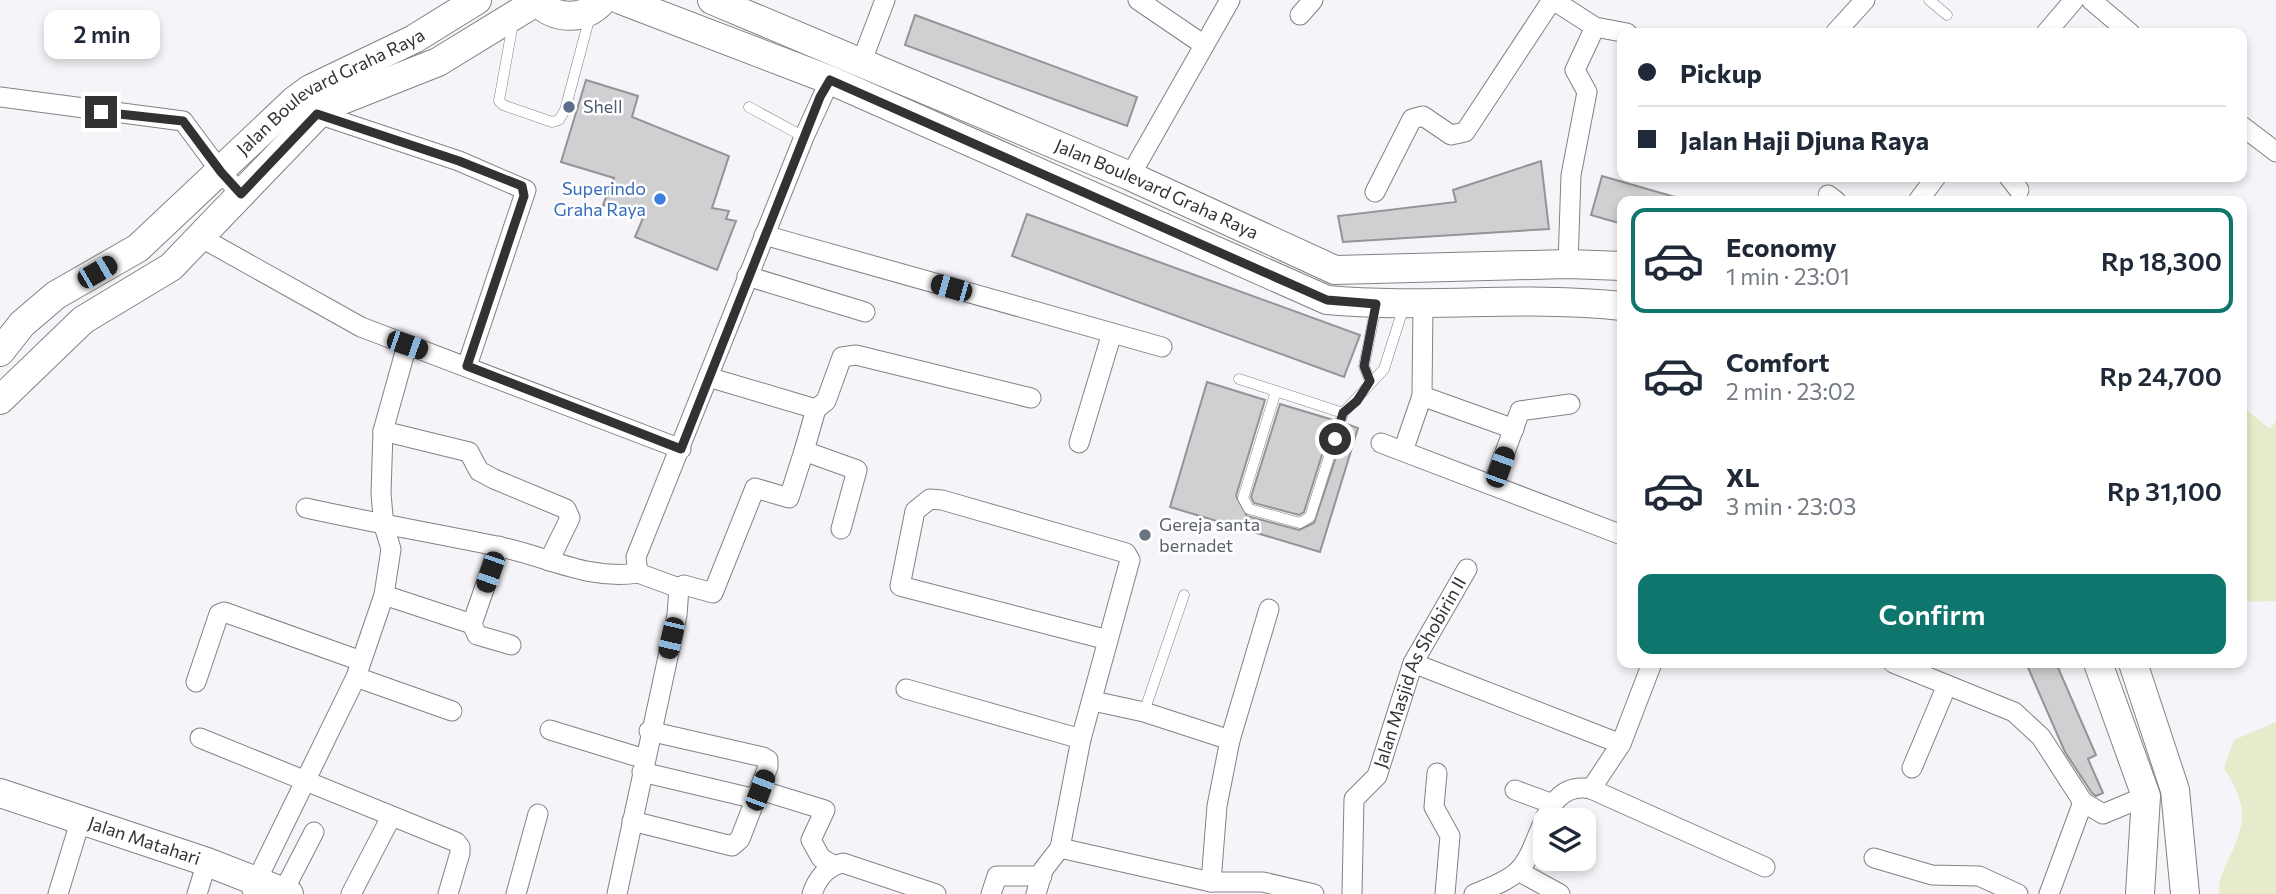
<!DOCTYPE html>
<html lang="en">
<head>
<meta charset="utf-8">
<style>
	:root { --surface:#fff; --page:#f2f2f3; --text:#1f2937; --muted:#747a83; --line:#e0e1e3; --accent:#0f766e }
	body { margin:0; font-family:Commissioner,sans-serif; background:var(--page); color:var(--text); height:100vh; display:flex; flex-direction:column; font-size:26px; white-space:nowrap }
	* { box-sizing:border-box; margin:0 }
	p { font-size:23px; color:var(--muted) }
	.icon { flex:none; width:38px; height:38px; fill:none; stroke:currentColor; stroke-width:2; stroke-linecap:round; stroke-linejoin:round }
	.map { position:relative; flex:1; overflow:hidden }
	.panel { position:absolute; left:1617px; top:196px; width:630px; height:472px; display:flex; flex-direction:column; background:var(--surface); border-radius:14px; box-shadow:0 4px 10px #0003 }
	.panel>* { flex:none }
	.banner { position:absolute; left:1617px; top:28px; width:630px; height:154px; border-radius:14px; box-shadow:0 4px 10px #0003; display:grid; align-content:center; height:154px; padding:0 21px; background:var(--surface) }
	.buttons { position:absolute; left:1533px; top:808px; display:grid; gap:14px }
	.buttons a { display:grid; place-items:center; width:63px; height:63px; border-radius:14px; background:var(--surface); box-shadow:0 4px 10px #0003; font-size:35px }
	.end { position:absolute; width:32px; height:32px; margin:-16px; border:9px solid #323133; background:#fff; box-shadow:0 0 0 4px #fff }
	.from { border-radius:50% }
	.bubble { position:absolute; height:49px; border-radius:14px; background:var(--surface); box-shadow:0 4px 10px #0003; font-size:23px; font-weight:600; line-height:49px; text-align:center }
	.car { position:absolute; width:21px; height:42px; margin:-21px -10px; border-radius:9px; box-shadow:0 0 5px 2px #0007; background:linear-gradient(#222 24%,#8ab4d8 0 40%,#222 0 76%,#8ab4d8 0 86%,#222 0) }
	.banner b { display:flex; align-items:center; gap:24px; height:66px; font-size:26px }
	.banner b+b { border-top:2px solid var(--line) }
	.banner i { width:18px; height:18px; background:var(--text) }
	ul { padding:12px 0 0; list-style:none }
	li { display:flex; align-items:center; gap:21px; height:105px; margin:0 14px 10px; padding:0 7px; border:4px solid transparent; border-radius:14px }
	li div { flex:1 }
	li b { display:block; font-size:26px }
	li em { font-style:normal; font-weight:600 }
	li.active { border-color:var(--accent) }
	li>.icon { width:63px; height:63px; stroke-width:1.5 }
	.button { display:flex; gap:14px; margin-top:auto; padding:14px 21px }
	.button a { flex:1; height:80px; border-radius:14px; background:var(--accent); color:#fff; font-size:28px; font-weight:600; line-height:80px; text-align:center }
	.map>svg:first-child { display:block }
</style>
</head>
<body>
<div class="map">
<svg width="2276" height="894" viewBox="0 0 2276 894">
	<rect width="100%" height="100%" fill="#f6f4f8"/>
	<g fill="#e7ebcb">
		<path d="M2242 406 2270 429 2276 421V601L2242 602Z"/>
		<path d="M2276 722V894H2219C2218 881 2222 874 2227 862 2247 822 2248 806 2224 768L2234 740Z"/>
	</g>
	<g fill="#d0cfd2" stroke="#949396" stroke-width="2">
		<path d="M915 15 1137 97 1127 126 905 45Z"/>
		<path d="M586 80 638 96 632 117 729 156 712 208 729 211 726 219 736 221 717 270 635 237 643 218 603 205 614 178 561 162Z"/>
		<path d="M1541 161 1549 229 1343 242 1338 216 1456 202 1453 190Z"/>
		<path d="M1602 176 1675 197 1674 201H1622V224L1591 215Z"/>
		<path d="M1027 214 1360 335 1344 377 1012 256Z"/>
		<path d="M1207 382 1265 400 1236 496 1247 516 1299 530 1314 523 1347 424 1358 428 1320 552 1170 507Z"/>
		<path d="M1280 404 1333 420 1304 512 1299 515 1254 503 1251 497Z"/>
		<path d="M2026 663H2056L2096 755 2088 759 2103 793 2096 796 2092 793 2065 752Z"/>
	</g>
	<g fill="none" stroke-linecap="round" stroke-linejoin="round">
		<g stroke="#838184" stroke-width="11">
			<g id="lane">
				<path d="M1929 0 1947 15"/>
				<path d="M513 23 499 101 503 105 552 122 559 120 565 110 590 16"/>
				<path d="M749 107 804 137"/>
				<path d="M1239 379 1343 413"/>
				<path d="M1370 381 1364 366 1376 306"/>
				<path d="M1276 391 1243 498 1249 509 1300 523 1310 517 1343 413 1384 369 1404 306"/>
				<path d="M1144 712 1184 595"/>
			</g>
		</g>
		<g stroke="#838184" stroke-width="21">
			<g id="street">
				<path d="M1138 0 1204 45"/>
				<path d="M1553 0 1595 27 1627 33"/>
				<path d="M2091 0 2130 33"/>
				<path d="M1300 15 1313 0"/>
				<path d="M1835 33 1865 0"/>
				<path d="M2046 33 2074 0"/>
				<path d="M861 63 885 0"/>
				<path d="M0 97 183 121 221 172 241 194"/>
				<path d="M318 114 459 161 526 190 467 366"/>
				<path d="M2242 126 2276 152"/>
				<path d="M1130 176 1230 0"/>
				<path d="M2009 177 2019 190"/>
				<path d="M1375 192 1412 119 1423 116 1451 135 1465 132 1552 0"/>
				<path d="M1828 195 1836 201"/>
				<path d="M1918 201 1936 177"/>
				<path d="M764 235 1162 347"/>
				<path d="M200 237 361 327 681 449"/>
				<path d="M1568 264 1571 175 1587 92 1575 70 1595 27"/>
				<path d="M747 276 865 312"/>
				<path d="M708 377 816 409 826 401 842 357 856 355 1031 398"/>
				<path d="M1422 396 1514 429"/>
				<path d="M816 409 804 451 857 470 841 529"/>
				<path d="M383 431 469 452 479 471 494 479 566 509 570 518 549 561"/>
				<path d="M1079 443 1112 333"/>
				<path d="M1381 443 1622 535"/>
				<path d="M1403 451 1422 396 1423 304"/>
				<path d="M1493 485 1520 411 1570 404"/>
				<path d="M306 508C369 522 433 533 496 546 545 555 587 581 638 573"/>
				<path d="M499 546 472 624 477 635 511 645"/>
				<path d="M679 588 684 585 713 593 755 488 789 498 804 451"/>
				<path d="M384 595 472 624"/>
				<path d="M1413 663 1621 744"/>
				<path d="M1893 663 2014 712 2041 737 2083 802"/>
				<path d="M356 677 452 711"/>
				<path d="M196 682 219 614 224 612 361 661"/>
				<path d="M906 689 1081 739"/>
				<path d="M1093 701 1144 712 1230 740 1269 609"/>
				<path d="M550 730 645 759"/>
				<path d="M200 738 456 842 460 847V853L448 894"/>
				<path d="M1912 768 1947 685"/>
				<path d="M642 772 756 799"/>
				<path d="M1437 773 1434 807 1450 836 1445 894"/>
				<path d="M1591 789 1621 744 1652 663"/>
				<path d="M760 790 825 810 811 840 821 858 833 865"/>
				<path d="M1515 790 1553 804"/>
				<path d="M632 821 732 846 740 839 768 767V760L763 757 649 731"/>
				<path d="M1060 848 1211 882H1263L1314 894"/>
				<path d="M1874 858 1932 875 1979 876 2018 894"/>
				<path d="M1518 871 1560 894"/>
				<path d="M1211 882 1217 806 1230 740"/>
				<path d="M252 890 356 677 384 595 391 549 384 526 381 494 383 431 407 345"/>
				<path d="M283 892 314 832"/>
				<path d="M58 894 80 822"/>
				<path d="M197 894 207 862"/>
				<path d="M351 894 391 817"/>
				<path d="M516 894 538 814"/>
				<path d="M617 894 677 615 679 588 638 573 636 557 804 137 830 80"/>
				<path d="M812 894C817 879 827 866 843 863L936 894"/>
				<path d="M991 894 997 876H1042"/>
				<path d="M1036 894 1043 870 1060 848 1081 739 1130 560 1126 553 942 500 930 499 915 511 900 586 1108 640"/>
				<path id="s1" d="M1352 894 1354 799 1377 776 1413 663 1467 569"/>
				<path d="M1474 894C1487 889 1508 881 1518 871 1543 847 1542 779 1591 789L1765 867"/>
				<path d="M2049 894 2083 802 2103 814 2146 796"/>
			</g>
		</g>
		<g stroke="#838184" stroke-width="30">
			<g id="secondary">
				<path d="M535 0C554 20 584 22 603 0"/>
				<path d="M621 0 830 80 1327 300C1426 309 1524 295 1622 306"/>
				<path id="s2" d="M712 0 1130 176 1335 270 1568 264 1622 266"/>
				<path id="s3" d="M0 352 22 324 56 295 138 248 295 100 310 89 414 39 477 0"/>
				<path d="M0 400 83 320 171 267 318 114 332 104 438 62 536 2"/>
				<path d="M2098 663 2146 796 2140 894"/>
				<path d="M2133 663 2175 790 2185 894"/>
				<path id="s4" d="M0 793 207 862 289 894"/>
			</g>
		</g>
		<use href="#lane" stroke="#fff" stroke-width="10"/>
		<use href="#street" stroke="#fff" stroke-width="19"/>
		<use href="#secondary" stroke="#fff" stroke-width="28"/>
	</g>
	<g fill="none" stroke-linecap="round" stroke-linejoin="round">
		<path stroke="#323133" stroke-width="9" d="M101 112 183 121 221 172 241 194 317 114 459 161 522 186 524 196 467 366 681 449 820 97 830 80 1327 300 1376 304 1364 366 1370 381 1357 401 1343 413 1335 439"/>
	</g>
	<circle fill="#5c6f8a" stroke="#fff" stroke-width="2.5" cx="569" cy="107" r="7"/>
	<circle fill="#3f7fe0" stroke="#fff" stroke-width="2.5" cx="660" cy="199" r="7"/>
	<circle fill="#6b7280" stroke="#fff" stroke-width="2.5" cx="1145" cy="535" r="7"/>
	<g text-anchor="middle" stroke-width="5" stroke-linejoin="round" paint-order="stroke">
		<g font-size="18" fill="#323133" stroke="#fff">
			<text dy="6" stroke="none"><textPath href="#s3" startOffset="425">Jalan Boulevard Graha Raya</textPath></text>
			<text dy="6" stroke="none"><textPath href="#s2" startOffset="483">Jalan Boulevard Graha Raya</textPath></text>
			<text dy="6" stroke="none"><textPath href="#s1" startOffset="240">Jalan Masjid As Shobirin II</textPath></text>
			<text dy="6" stroke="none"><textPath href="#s4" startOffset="152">Jalan Matahari</textPath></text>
		</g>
		<g font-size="18" fill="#4e5e75" stroke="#fff" text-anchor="start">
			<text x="583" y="113">Shell</text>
		</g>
		<g font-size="18" fill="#366cbe" stroke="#fff" text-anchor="end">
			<text x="646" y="195">Superindo<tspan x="646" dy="21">Graha Raya</tspan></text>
		</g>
		<g font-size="18" fill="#5b616d" stroke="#fff" text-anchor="start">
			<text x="1159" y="531">Gereja santa<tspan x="1159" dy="21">bernadet</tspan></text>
		</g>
	</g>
</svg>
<div class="buttons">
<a><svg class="icon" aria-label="layers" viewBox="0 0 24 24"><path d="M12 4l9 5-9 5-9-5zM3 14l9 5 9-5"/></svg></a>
</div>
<i class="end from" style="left:1335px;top:439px"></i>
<i class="end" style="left:101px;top:112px"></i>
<div class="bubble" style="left:44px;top:10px;width:116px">2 min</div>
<i class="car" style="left:97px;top:272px;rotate:60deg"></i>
<i class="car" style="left:951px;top:288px;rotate:286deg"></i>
<i class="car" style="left:407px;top:345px;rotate:109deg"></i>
<i class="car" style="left:1500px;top:467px;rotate:20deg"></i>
<i class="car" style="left:490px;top:572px;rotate:199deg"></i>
<i class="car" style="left:671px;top:638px;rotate:193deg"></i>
<i class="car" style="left:760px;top:790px;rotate:21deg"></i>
<div class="banner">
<b><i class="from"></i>Pickup</b>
<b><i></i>Jalan Haji Djuna Raya</b>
</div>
<section class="panel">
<ul>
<li class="active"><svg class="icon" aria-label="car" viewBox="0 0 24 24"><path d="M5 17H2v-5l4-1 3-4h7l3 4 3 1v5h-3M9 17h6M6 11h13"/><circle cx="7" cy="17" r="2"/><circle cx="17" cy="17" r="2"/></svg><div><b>Economy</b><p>1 min · 23:01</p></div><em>Rp 18,300</em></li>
<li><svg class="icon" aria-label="car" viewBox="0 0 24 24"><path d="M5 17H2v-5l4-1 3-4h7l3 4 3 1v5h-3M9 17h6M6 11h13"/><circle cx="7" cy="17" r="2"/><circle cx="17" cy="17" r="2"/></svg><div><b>Comfort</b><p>2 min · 23:02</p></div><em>Rp 24,700</em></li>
<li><svg class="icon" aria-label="car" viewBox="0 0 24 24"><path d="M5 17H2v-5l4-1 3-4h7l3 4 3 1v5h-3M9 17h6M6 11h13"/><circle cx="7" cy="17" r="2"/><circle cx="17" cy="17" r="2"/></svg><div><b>XL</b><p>3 min · 23:03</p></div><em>Rp 31,100</em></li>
</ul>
<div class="button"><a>Confirm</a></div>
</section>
</div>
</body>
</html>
